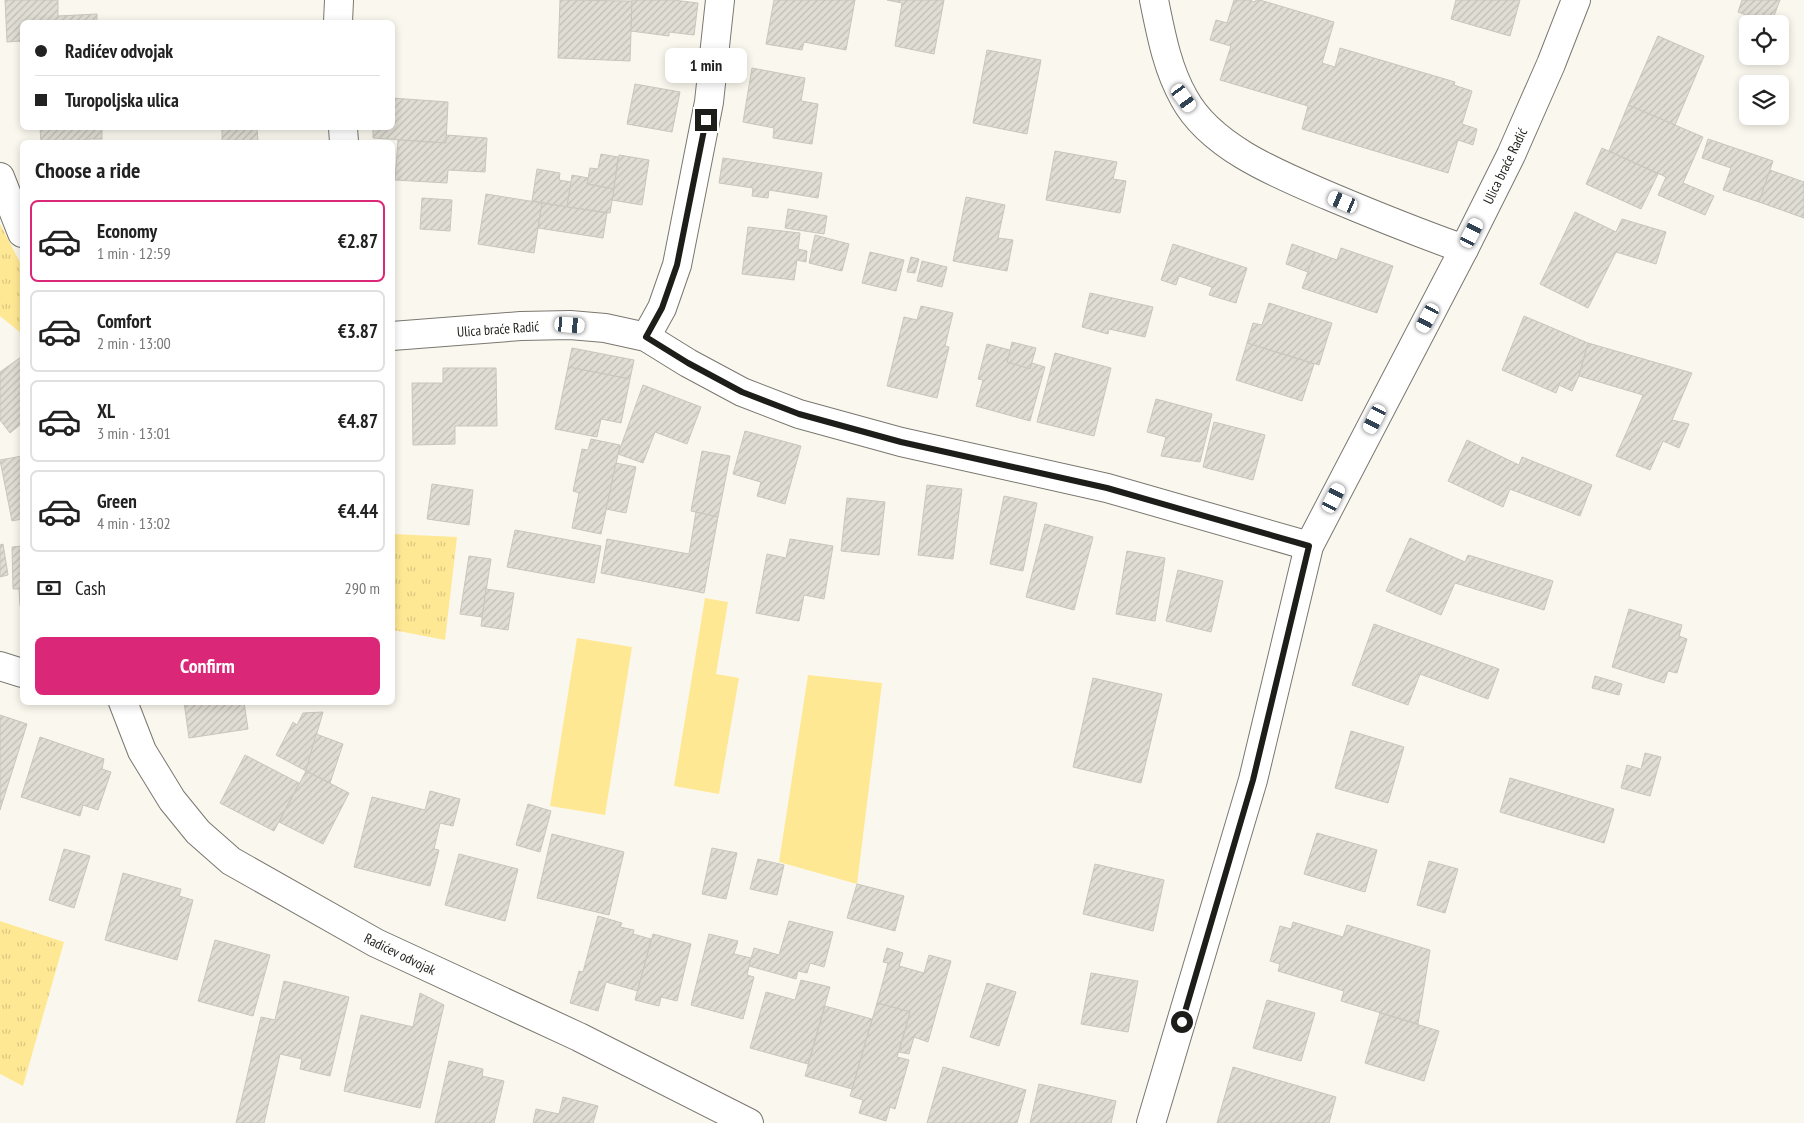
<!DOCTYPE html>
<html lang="en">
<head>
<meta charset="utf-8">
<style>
	:root { --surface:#fff; --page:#f6f6f6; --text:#222; --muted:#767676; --line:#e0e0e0; --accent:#db2777 }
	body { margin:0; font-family:"PT Sans Narrow",sans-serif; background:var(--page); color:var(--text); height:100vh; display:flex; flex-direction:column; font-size:19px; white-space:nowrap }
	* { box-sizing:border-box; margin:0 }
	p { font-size:16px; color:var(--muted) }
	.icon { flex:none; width:28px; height:28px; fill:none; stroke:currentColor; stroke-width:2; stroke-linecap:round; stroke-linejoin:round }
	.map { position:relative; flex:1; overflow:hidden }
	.side { position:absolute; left:20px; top:140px; width:375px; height:565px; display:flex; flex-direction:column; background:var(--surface); border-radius:8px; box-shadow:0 2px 8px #0003 }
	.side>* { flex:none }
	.banner { position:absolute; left:20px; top:20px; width:375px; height:110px; border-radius:8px; box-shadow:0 2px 8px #0003; display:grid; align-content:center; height:110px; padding:0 15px; background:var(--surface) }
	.fabs { position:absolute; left:1739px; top:15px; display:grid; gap:10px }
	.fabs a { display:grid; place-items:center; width:50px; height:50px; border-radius:8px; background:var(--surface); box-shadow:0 2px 8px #0003; font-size:25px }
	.end { position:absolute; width:22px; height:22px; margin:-11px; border:6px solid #1d1d19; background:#fff; box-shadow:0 0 0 2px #fff }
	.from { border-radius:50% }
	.bubble { position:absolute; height:35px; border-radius:8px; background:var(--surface); box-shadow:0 2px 8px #0003; font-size:16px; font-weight:700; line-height:35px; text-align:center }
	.car { position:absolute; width:15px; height:30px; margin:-15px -8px; border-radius:6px; box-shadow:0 0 4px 1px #0007; background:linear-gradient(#fff 24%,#345 0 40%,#fff 0 76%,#345 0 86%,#fff 0) }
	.banner b { display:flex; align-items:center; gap:18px; height:48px; font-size:19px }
	.banner b+b { border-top:1px solid var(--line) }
	.banner i { width:12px; height:12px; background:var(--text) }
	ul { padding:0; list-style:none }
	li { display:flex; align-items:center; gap:15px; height:82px; margin:0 10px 8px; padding:0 5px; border:2px solid var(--line); border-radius:8px }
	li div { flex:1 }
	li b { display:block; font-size:19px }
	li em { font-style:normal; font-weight:700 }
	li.selected { border-color:var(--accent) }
	li>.icon { width:45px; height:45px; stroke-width:1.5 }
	h2 { padding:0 15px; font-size:22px; line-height:60px }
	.pay { display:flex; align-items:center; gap:12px; height:55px; padding:0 15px; font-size:19px }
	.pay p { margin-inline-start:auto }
	.action { display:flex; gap:10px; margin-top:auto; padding:10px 15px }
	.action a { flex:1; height:58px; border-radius:8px; background:var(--accent); color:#fff; font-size:20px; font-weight:700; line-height:58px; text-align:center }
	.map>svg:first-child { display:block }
</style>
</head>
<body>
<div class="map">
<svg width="1804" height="1123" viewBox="0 0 1804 1123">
	<defs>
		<pattern id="grass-tufts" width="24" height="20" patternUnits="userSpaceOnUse" patternTransform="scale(1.25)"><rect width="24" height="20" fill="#ffe894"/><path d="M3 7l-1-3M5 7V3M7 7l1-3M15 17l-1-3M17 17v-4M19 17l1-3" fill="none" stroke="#dac77f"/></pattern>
		<pattern id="building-hatch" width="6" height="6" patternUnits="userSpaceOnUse" patternTransform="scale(1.25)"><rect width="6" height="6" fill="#e0ddd4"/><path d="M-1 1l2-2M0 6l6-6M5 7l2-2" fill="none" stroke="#c0bdb5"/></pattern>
	</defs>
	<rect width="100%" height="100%" fill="#faf8ee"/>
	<g fill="url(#grass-tufts)">
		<path d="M0 224 22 266V334L0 316Z"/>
		<path d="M393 534 457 537 445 640 393 630Z"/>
		<path d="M0 921 64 942 23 1086 0 1074Z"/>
	</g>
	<g fill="#ffe894">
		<path d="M705 598 728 602 716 674 739 678 719 794 674 786Z"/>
		<path d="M577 638 632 647 605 815 550 806Z"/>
		<path d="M808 675 882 683 857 884 779 862Z"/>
	</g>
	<g fill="url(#building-hatch)" stroke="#c9c6bd">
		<path d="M5 0H58V16L97 14V22H22V41L7 42Z"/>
		<path d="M560 0 632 1 630 61 558 58Z"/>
		<path d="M632 0H673L698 3 694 35 669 32V36L631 31Z"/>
		<path d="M774 0H855L846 50 804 42 802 50 766 44Z"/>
		<path d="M887 0H944L934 54 895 46 902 3Z"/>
		<path d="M1234 0H1249L1255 2 1256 0H1260L1334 22 1322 63 1335 67 1340 48 1455 82 1454 85 1472 91 1462 124 1477 129 1473 145 1458 140 1448 173 1302 129 1308 106 1220 80 1231 46 1210 40 1216 20 1227 23Z"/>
		<path d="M1456 0H1520L1510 36 1451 19Z"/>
		<path d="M1742 0H1780L1771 24 1738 12Z"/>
		<path d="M1658 36 1704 56 1675 125 1628 105Z"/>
		<path d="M987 50 1041 60 1027 134 973 123Z"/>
		<path d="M752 68 805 78 801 101 818 104 812 144 773 138 774 128 743 122Z"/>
		<path d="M635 84 680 92 672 132 627 124Z"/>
		<path d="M392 98 448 102 446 143 373 138V128H392Z"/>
		<path d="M1628 105 1703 137 1683 183 1714 196 1705 215 1658 195 1666 177 1609 151Z"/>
		<path d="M40 128H102V139H89V142H41Z"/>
		<path d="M215 128H257L258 142H222V129Z"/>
		<path d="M446 135 487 138 485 172 448 170 447 183 395 180 398 140 446 143Z"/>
		<path d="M1708 139 1773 161 1759 202 1723 190 1731 168 1702 158Z"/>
		<path d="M1602 148 1658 174 1641 209 1586 184Z"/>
		<path d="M1055 151 1117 162 1113 179 1126 181 1120 213 1046 200Z"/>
		<path d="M601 154 618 157 614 189 587 184 590 168 598 169Z"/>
		<path d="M619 155 649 160 642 205 612 200Z"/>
		<path d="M723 158 822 173 818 198 769 190 768 198 752 196 753 188 719 183Z"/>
		<path d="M537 169 560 173 559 180 571 182 567 207 532 201Z"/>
		<path d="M1770 170 1804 182V218L1759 202Z"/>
		<path d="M572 175 588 178 587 184 614 189 610 213 567 207Z"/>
		<path d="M486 194 542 203 534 253 478 244Z"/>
		<path d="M966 197 1005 205 998 238 1013 240 1007 271 953 261Z"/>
		<path d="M422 198 452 200 450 231 420 229Z"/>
		<path d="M542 203 607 213 603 238 538 228Z"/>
		<path d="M788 209 827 216 824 234 785 228Z"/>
		<path d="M1575 212 1616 232 1622 219 1666 232 1656 264 1616 252 1588 308 1540 284Z"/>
		<path d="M748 227 800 233 798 249 807 251 806 262 797 260 794 280 742 274Z"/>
		<path d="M815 235 849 244 842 271 809 263Z"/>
		<path d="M1173 244 1247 268 1236 303 1209 295 1212 287 1179 276 1176 285 1161 280Z"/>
		<path d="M1292 244 1315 252 1308 272 1286 264Z"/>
		<path d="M1341 248 1393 266 1377 313 1302 288 1315 252 1337 260Z"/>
		<path d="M870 252 904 260 896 291 862 283Z"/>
		<path d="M911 257 919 259 915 273 907 272Z"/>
		<path d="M922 261 947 267 942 287 917 281Z"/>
		<path d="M1090 293 1153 307 1145 337 1109 329 1108 334 1082 327Z"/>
		<path d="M1269 303 1332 323 1319 365 1247 343 1253 323 1262 325Z"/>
		<path d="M921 306 953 313 945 346 949 347 937 398 887 386 904 317 917 320Z"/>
		<path d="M1524 316 1588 343 1579 376 1572 391 1559 385 1556 393 1502 370Z"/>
		<path d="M1012 342 1036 348 1030 369 1007 362Z"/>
		<path d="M1247 343 1314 364 1302 401 1236 380Z"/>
		<path d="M1588 343 1692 373 1672 420 1689 424 1679 448 1663 441 1650 470 1616 456 1643 395 1579 376Z"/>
		<path d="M987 344 1010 350 1007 362 1030 369 1032 363 1045 367 1030 421 976 406 983 380 978 379Z"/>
		<path d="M572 348 634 360 630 379 568 367Z"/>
		<path d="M1055 353 1111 368 1094 436 1037 422Z"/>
		<path d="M21 357 22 360V423L10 433 0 420V372Z"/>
		<path d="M568 367 630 379 621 423 601 419 597 437 555 429Z"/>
		<path d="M443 368H496L497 426H455V444L413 445 412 383H443Z"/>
		<path d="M643 385 701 407 687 444 655 432 643 463 618 454Z"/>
		<path d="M1156 399 1212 414 1200 462 1161 456 1166 437 1147 432Z"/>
		<path d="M1214 422 1265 435 1253 480 1203 467Z"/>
		<path d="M745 431 801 446 785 504 757 496 761 482 733 474Z"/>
		<path d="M591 439 620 445 601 534 572 528 579 493 573 491 582 449 588 450Z"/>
		<path d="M1467 440 1519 465 1522 457 1592 485 1580 516 1510 489 1503 507 1448 481Z"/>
		<path d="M702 451 730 456 718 517 691 511Z"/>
		<path d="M22 456V519L12 521 0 460Z"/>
		<path d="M616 463 636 467 626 513 606 509Z"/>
		<path d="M432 484 473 490 469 525 427 519Z"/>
		<path d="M927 485 962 489 953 559 918 555Z"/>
		<path d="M1004 496 1037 503 1023 571 990 564Z"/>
		<path d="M847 498 885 502 879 555 841 551Z"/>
		<path d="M696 512 718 517 704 593 601 573 607 539 689 554Z"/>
		<path d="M1045 524 1093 537 1074 610 1026 597Z"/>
		<path d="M515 530 601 546 594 583 507 567Z"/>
		<path d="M1410 538 1465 562 1468 555 1553 581 1544 610 1455 583 1441 615 1386 591Z"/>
		<path d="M790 539 833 546 824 599 804 595 799 621 756 613 767 554 786 558Z"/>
		<path d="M3 544 8 575 0 577V545Z"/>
		<path d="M22 546V606H20L19 589H13L12 547Z"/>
		<path d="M1127 551 1165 558 1155 621 1116 614Z"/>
		<path d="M469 556 491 559 482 617 460 614Z"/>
		<path d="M1178 570 1223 581 1211 632 1166 621Z"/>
		<path d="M486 589 514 593 508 630 481 626Z"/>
		<path d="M1629 609 1682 625 1679 636 1687 639 1677 673 1668 671 1664 683 1612 667Z"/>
		<path d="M1374 624 1499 669 1488 699 1420 674 1408 705 1352 685Z"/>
		<path d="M1595 676 1622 684 1619 695 1592 688Z"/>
		<path d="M1093 678 1162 694 1141 783 1073 767Z"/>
		<path d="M184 702H244L248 729 189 738Z"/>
		<path d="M323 712 306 771 276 755 293 722 297 725 303 713Z"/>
		<path d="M0 715 27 724 0 810Z"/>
		<path d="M1351 731 1404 747 1388 803 1335 788Z"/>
		<path d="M316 734 343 744 330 783 306 771Z"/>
		<path d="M40 737 104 759 102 769 111 772 98 810 83 805 80 816 21 797Z"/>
		<path d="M1645 753 1661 757 1650 796 1621 788 1627 765 1641 769Z"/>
		<path d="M245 755 299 783 274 831 220 803Z"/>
		<path d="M306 771 349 793 323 844 279 822Z"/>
		<path d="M1510 778 1614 809 1604 843 1500 812Z"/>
		<path d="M430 791 460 799 453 826 440 823 434 849 439 850 430 886 354 867 372 797 425 810Z"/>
		<path d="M528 804 551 811 540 852 516 845Z"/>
		<path d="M1317 833 1377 850 1365 892 1304 874Z"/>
		<path d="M552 834 624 852 609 915 537 898Z"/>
		<path d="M712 848 737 853 726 899 702 894Z"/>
		<path d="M64 849 90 856 74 908 49 900Z"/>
		<path d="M459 854 518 869 505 921 445 905Z"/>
		<path d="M758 859 784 865 777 895 750 889Z"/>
		<path d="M1429 861 1458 869 1445 913 1417 905Z"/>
		<path d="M1095 864 1164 880 1153 931 1083 914Z"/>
		<path d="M123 873 181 889 179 896 193 900 177 960 105 940Z"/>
		<path d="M857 884 904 896 895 931 847 918Z"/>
		<path d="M598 916 622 923 620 927 634 930 633 934 651 939 638 991 606 982 598 1011 570 1003 579 971 583 972Z"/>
		<path d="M789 921 833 932 824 967 810 963 807 973 798 971 796 979 749 966 754 948 779 955Z"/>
		<path d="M1293 922 1343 937 1347 925 1430 950 1418 1024 1341 1001 1344 991 1278 971 1280 964 1270 961 1280 926 1291 929Z"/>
		<path d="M653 934 691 944 677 1001 661 997 659 1006 635 1000Z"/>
		<path d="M709 934 738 941 734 954 751 958 747 975 754 977 743 1019 691 1005Z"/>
		<path d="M215 940 270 955 253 1016 198 1001Z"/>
		<path d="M887 948 903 953 899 966 924 973 929 955 951 961 928 1042 914 1037 909 1054 899 1052 910 1012 877 1003 888 963 883 962Z"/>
		<path d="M1091 973 1138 981 1128 1032 1081 1024Z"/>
		<path d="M801 980 830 987 808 1064 750 1048 766 992 795 1000Z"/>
		<path d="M284 981 349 997 330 1076 300 1069 302 1059 280 1054 264 1123H236L261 1017 275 1020Z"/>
		<path d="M987 983 1016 992 999 1046 970 1037Z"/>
		<path d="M420 993 444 1005 420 1108 344 1091 361 1015 413 1027Z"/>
		<path d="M1267 1000 1315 1013 1301 1061 1253 1048Z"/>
		<path d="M877 1003 910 1012 897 1057 909 1060 895 1109 890 1107 886 1121 859 1113 863 1100 850 1096Z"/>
		<path d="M825 1006 872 1019 852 1089 805 1076Z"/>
		<path d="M1380 1013 1439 1031 1424 1081 1365 1063Z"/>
		<path d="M449 1061 483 1069 482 1076 504 1081 494 1123H435Z"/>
		<path d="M943 1067 1026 1090 1017 1123H927Z"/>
		<path d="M1233 1067 1336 1097 1329 1123H1217Z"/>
		<path d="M1039 1084 1116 1101 1111 1123H1030Z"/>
		<path d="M563 1097 598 1106 593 1123H533L536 1109 559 1114Z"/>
	</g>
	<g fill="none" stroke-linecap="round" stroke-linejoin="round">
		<g stroke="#7a776f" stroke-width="30">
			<g id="minor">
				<path d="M1154 0C1161 34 1167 68 1184 98 1211 148 1280 175 1329 196 1374 215 1419 233 1464 249"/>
				<path d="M338 22 339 0"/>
				<path d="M343 128 344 142"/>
				<path d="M0 177 22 233"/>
				<path d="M392 336 521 326 570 325 605 328 646 337 688 363 742 392 799 414 901 442 1107 488 1309 546"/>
				<path d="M646 337 662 308 677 265 709 102 720 0"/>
				<path d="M0 666 22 673"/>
				<path d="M123 702 142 751 172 800 198 832 231 861 376 943 579 1037 749 1123"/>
				<path d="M1151 1123 1253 780 1309 546 1464 249 1511 155 1551 64 1576 0"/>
			</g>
		</g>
		<use href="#minor" stroke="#fff" stroke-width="28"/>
	</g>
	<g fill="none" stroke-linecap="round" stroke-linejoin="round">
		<path stroke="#1d1d19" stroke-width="6" d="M706 120 677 265 662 308 646 337 688 363 742 392 799 414 901 442 1107 488 1309 546 1253 780 1182 1022"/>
	</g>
	<g text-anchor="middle" stroke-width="5" stroke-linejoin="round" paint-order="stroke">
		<g font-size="14" fill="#1d1d19" stroke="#fff">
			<text transform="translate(1505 166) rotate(-64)" y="5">Ulica braće Radić</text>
			<text transform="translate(498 329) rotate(-4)" y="5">Ulica braće Radić</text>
			<text transform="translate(400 954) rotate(26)" y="5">Radićev odvojak</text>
		</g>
	</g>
</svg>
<div class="fabs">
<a><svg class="icon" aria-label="locate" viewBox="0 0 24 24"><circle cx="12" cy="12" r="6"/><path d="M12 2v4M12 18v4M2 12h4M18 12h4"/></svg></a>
<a><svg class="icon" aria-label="layers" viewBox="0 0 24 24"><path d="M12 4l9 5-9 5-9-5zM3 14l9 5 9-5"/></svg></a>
</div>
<i class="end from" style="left:1182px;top:1022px"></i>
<i class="end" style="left:706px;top:120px"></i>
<div class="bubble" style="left:665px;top:48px;width:82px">1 min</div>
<i class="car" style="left:1184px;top:98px;rotate:144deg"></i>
<i class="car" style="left:1343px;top:202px;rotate:293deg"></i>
<i class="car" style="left:1472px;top:233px;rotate:27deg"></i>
<i class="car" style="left:1428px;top:318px;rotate:208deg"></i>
<i class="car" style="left:570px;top:325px;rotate:95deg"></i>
<i class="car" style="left:1375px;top:419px;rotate:207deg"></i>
<i class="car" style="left:1334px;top:498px;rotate:27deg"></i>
<div class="banner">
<b><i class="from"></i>Radićev odvojak</b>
<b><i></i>Turopoljska ulica</b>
</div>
<section class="side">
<h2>Choose a ride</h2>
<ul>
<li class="selected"><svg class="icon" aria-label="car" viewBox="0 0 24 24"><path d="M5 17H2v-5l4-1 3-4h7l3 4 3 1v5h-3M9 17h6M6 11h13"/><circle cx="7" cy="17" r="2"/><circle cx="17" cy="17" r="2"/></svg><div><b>Economy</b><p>1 min · 12:59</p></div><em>€2.87</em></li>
<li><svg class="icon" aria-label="car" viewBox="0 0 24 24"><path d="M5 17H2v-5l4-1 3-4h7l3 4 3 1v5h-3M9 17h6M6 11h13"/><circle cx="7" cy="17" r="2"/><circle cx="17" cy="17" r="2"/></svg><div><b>Comfort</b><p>2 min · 13:00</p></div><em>€3.87</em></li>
<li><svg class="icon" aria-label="car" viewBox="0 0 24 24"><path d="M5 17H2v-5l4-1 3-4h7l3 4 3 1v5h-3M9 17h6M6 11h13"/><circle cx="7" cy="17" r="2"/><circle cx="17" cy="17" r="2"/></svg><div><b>XL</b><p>3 min · 13:01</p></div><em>€4.87</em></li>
<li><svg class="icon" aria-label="car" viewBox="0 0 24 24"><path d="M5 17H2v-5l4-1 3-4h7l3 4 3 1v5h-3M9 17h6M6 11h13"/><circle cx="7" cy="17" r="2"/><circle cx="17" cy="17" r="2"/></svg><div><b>Green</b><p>4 min · 13:02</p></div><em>€4.44</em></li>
</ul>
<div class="pay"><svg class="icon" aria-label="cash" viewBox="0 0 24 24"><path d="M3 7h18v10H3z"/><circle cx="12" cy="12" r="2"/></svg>Cash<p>290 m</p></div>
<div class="action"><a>Confirm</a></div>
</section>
</div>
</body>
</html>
